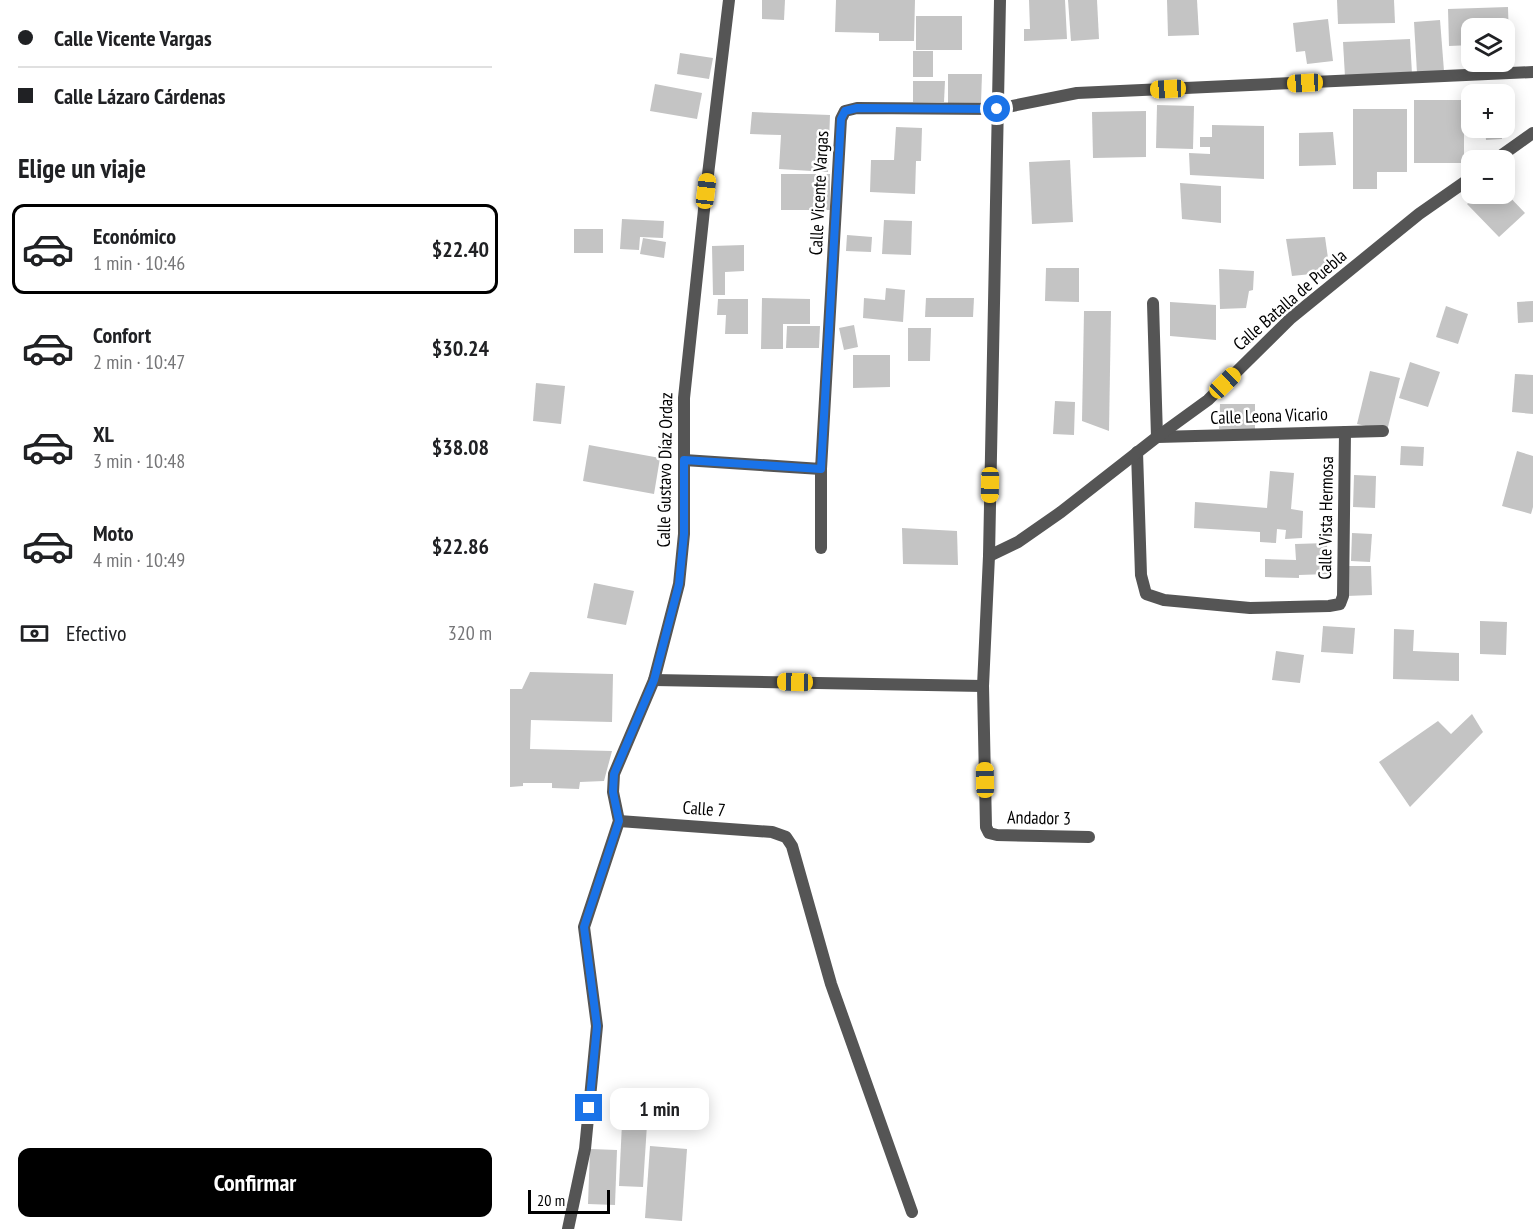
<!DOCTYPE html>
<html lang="es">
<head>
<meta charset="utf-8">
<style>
	:root { --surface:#fff; --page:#f6f6f6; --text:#202124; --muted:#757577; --line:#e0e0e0; --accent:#000 }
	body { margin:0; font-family:"PT Sans Narrow",sans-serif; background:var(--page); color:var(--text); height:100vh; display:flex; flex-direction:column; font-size:22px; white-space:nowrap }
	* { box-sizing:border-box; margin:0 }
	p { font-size:20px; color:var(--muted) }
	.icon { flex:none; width:33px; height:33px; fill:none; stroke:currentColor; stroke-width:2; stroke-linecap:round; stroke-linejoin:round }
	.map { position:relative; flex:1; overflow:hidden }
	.panel { display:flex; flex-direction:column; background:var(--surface); width:510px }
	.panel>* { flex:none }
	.banner { display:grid; align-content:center; height:132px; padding:0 18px; background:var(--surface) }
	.controls { position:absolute; left:951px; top:18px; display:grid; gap:12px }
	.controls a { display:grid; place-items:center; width:54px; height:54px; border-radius:12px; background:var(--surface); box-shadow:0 3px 15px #0003; font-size:30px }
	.scale { position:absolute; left:18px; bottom:15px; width:82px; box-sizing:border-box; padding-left:6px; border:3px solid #000; border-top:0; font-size:16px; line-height:21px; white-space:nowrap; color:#000; -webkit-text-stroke:4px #fff; paint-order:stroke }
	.end { position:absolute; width:27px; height:27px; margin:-14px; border:8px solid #1a73e8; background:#fff; box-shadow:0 0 0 3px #fff }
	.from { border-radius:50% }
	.bubble { position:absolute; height:42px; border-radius:12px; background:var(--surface); box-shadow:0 3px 15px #0003; font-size:20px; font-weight:700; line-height:42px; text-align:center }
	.car { position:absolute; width:18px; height:36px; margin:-18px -9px; border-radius:8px; box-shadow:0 0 4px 2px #0007; background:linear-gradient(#f5c518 24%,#345 0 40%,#f5c518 0 76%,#345 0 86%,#f5c518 0) }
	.banner b { display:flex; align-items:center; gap:21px; height:57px; font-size:22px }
	.banner b+b { border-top:2px solid var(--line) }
	.banner i { width:15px; height:15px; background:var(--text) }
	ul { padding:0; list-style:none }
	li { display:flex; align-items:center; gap:18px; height:90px; margin:0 12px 9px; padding:0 6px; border:3px solid transparent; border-radius:12px }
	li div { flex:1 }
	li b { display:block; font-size:22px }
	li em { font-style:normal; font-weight:700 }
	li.current { border-color:var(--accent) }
	li>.icon { width:54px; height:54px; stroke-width:1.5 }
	h2 { padding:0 18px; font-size:27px; line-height:72px }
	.pay { display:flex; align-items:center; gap:15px; height:66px; padding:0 18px; font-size:22px }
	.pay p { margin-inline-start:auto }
	.button { display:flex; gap:12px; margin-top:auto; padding:12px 18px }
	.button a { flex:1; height:69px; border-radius:12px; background:var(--accent); color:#fff; font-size:24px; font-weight:700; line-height:69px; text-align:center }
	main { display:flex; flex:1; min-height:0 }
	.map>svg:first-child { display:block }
</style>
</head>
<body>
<main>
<section class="panel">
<div class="banner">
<b><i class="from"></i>Calle Vicente Vargas</b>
<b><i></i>Calle Lázaro Cárdenas</b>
</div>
<h2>Elige un viaje</h2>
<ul>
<li class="current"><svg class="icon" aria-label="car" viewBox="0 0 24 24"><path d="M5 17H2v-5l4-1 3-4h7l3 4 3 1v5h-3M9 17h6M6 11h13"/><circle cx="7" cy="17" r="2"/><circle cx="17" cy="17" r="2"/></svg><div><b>Económico</b><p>1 min · 10:46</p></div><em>$22.40</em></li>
<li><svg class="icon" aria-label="car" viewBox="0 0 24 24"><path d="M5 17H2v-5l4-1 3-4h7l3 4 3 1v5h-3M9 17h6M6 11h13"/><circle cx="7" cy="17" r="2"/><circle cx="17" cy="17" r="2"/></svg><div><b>Confort</b><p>2 min · 10:47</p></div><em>$30.24</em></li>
<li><svg class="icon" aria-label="car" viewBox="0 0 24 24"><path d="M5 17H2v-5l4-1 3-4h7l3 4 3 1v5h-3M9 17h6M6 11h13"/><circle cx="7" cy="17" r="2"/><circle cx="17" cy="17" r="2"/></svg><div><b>XL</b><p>3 min · 10:48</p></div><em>$38.08</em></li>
<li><svg class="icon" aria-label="car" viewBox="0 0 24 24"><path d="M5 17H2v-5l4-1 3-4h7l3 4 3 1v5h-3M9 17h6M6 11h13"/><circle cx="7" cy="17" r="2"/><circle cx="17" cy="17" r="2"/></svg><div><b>Moto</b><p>4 min · 10:49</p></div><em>$22.86</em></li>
</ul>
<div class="pay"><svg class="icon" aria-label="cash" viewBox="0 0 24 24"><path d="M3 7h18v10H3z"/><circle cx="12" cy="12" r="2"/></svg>Efectivo<p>320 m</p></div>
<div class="button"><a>Confirmar</a></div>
</section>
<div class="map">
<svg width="1023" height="1229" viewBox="0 0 1023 1229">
	<rect width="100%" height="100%" fill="#fff"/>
	<g fill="#c4c4c4">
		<path d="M252 0H275L274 20 252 19Z"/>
		<path d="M326 0H405L404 41H369V33L325 32Z"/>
		<path d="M519 0H555L557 39 514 41V29H520Z"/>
		<path d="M558 0H587L589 39 561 41Z"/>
		<path d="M657 0H687L689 35 658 36Z"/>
		<path d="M827 0H884L885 23 828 24Z"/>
		<path d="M998 7 999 43H994V28H962V45L939 46 938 9Z"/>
		<rect x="406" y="16" width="46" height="34"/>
		<path d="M818 19 823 61 797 64 795 51 786 52 783 23Z"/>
		<path d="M930 20 934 71 907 73 904 22Z"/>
		<path d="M900 39 902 74 835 77 833 42Z"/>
		<rect x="403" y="51" width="20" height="26"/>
		<path d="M170 53 203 58 199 79 167 74Z"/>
		<path d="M438 74H472L471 103H438Z"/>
		<path d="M403 81H435L434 102H403Z"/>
		<path d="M145 84 192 93 187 119 140 111Z"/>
		<rect x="904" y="100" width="50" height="63"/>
		<path d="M647 105 684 106 683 149 646 148Z"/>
		<path d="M843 109H897V172H867V189H843Z"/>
		<path d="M636 111V157L583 158 582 112Z"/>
		<path d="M242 112 320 115 318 172 269 169 271 135 240 134Z"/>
		<path d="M702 125 754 126V179L680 175 679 153 700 154V147H690V137H702Z"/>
		<path d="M386 127 412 128 411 161H406L405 194 360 192 361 160H384Z"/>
		<path d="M975 128H991L992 139 976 140Z"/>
		<path d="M823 132 826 165 789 166V133Z"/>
		<path d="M560 160 563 222 522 224 519 162Z"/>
		<rect x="271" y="174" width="49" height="36"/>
		<path d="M670 183 711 186V223L672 219Z"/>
		<path d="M994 191 1015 213 989 237 957 204 968 194H994Z"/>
		<path d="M112 219 154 221 153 238 130 237 129 250 110 249Z"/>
		<path d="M374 220 402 221 401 255 372 254Z"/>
		<rect x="64" y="229" width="29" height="24"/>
		<path d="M337 235 362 237 361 252 336 251Z"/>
		<path d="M815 237 820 272 782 276 776 239Z"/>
		<path d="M133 238 156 242 154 258 130 254Z"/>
		<path d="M234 245V271L215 272V295H203L202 246Z"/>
		<path d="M536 268H569V302L535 301Z"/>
		<path d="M709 269 744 271 743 290 739 291 736 308 710 309Z"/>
		<path d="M376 288 395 290 393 322 353 318 354 298 375 300Z"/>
		<path d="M252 298 300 299V324H273V349H251Z"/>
		<path d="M416 298H464L463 317H415Z"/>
		<path d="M208 299H238V334H215L216 315H207Z"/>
		<path d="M1023 301V322L1008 323 1007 302Z"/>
		<path d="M660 302 706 305V340L660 336Z"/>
		<path d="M936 306 958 314 948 344 926 337Z"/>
		<path d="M574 311H601L599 431 572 421Z"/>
		<path d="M344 325 348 347 334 350 329 328Z"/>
		<path d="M277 326H310L309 348H276Z"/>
		<path d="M398 328H421L420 361H398Z"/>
		<path d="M343 355H380V387L343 388Z"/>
		<path d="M900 362 930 372 918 407 889 398Z"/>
		<path d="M860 371 890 378 877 431 847 424Z"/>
		<path d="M1005 374 1023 375V414L1002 412Z"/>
		<path d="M26 383 55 386 51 424 23 421Z"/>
		<path d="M545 401 565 402 564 435 543 434Z"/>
		<path d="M710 404H745V429H709Z"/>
		<path d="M79 445 150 458 144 494 73 481Z"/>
		<path d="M891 446 914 447 913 466 890 465Z"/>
		<path d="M1007 451 1023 456V507L1021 514 992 506Z"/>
		<path d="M760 471 784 473 781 509 793 511 792 538 775 539 776 530 767 529 766 543 750 542V532L684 528 685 502 757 508Z"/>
		<path d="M844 475 866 476 865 508 843 507Z"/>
		<path d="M392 528 447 531 448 565 393 564Z"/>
		<path d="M842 533 862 534 860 562 841 561Z"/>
		<path d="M817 543 818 574 789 575V578L755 577V559L786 560 785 544Z"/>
		<path d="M836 566H861L862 595 837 596Z"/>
		<path d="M84 583 124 591 116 625 77 618Z"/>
		<path d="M970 621 997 622 996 655 970 654Z"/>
		<path d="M813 626 845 628 843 654 811 652Z"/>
		<path d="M884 629 904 630 903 651 949 653V681L883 679Z"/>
		<path d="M766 651 794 655 790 683 762 680Z"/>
		<path d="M20 672 103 674 102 722 21 720 20 749 102 751 94 781 70 782 69 789 42 788V783H13V786L0 787V689H12Z"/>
		<path d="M962 714 973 732 900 807 869 762 928 721 941 734Z"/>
		<path d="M112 1123 137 1124 133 1187 109 1186Z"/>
		<path d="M140 1146 177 1149 172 1221 135 1218Z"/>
		<path d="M80 1149 107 1150 105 1205 78 1204Z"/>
	</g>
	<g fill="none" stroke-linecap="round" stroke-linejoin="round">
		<path stroke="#555" stroke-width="12" d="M311 469V548"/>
		<g stroke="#555" stroke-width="12">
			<path d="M490 0 479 556 473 686 476 827 479 833 487 835 579 837"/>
			<path d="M985 160 1023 133"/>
			<path d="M643 303 647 437 873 431"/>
			<path d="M627 452 631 575 636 594 654 600 740 608 819 606 830 604 833 596 835 432"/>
			<path d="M174 460 311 469 331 119 335 111 347 108 487 109 567 93 1023 72"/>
			<path d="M479 556 508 542 551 512 647 437 698 400 781 318 909 214 962 177"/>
			<path d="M144 680 473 686"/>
			<path d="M109 821 262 832 276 837 282 846 321 984 402 1212"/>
			<path d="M58 1229 75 1149 87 1026 74 927 109 821 103 792 104 774 144 680 169 584 174 534V398L196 191 219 0"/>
		</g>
	</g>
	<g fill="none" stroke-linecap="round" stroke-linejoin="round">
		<path stroke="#1a73e8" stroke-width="8" d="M79 1108 87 1026 74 927 109 821 103 792 104 774 144 680 169 584 174 534V460L311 469 331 119 335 111 347 108 487 109"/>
	</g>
	<g text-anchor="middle" stroke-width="5" stroke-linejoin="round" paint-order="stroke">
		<g font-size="18" fill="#000" stroke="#fff">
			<text transform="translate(309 193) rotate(-87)" y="6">Calle Vicente Vargas</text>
			<text transform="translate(780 300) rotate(-41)" y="6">Calle Batalla de Puebla</text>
			<text transform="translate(759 416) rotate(-2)" y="6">Calle Leona Vicario</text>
			<text transform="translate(155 470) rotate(-89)" y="6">Calle Gustavo Díaz Ordaz</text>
			<text transform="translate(816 518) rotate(-89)" y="6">Calle Vista Hermosa</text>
			<text transform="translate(194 809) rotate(4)" y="6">Calle 7</text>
			<text transform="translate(529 818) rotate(1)" y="6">Andador 3</text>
		</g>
	</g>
</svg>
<div class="controls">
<a><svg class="icon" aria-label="layers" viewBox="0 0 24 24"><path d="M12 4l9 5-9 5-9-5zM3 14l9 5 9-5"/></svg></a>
<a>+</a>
<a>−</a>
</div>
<div class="scale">20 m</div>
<i class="end from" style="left:487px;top:109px"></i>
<i class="end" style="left:79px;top:1108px"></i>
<div class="bubble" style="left:100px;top:1088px;width:99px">1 min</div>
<i class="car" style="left:795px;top:83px;rotate:267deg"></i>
<i class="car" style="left:658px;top:89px;rotate:267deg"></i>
<i class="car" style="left:196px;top:191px;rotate:7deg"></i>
<i class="car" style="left:715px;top:383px;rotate:46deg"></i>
<i class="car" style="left:480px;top:485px;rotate:181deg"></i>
<i class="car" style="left:285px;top:682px;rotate:271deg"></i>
<i class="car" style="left:475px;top:780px;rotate:359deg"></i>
</div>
</main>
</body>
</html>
